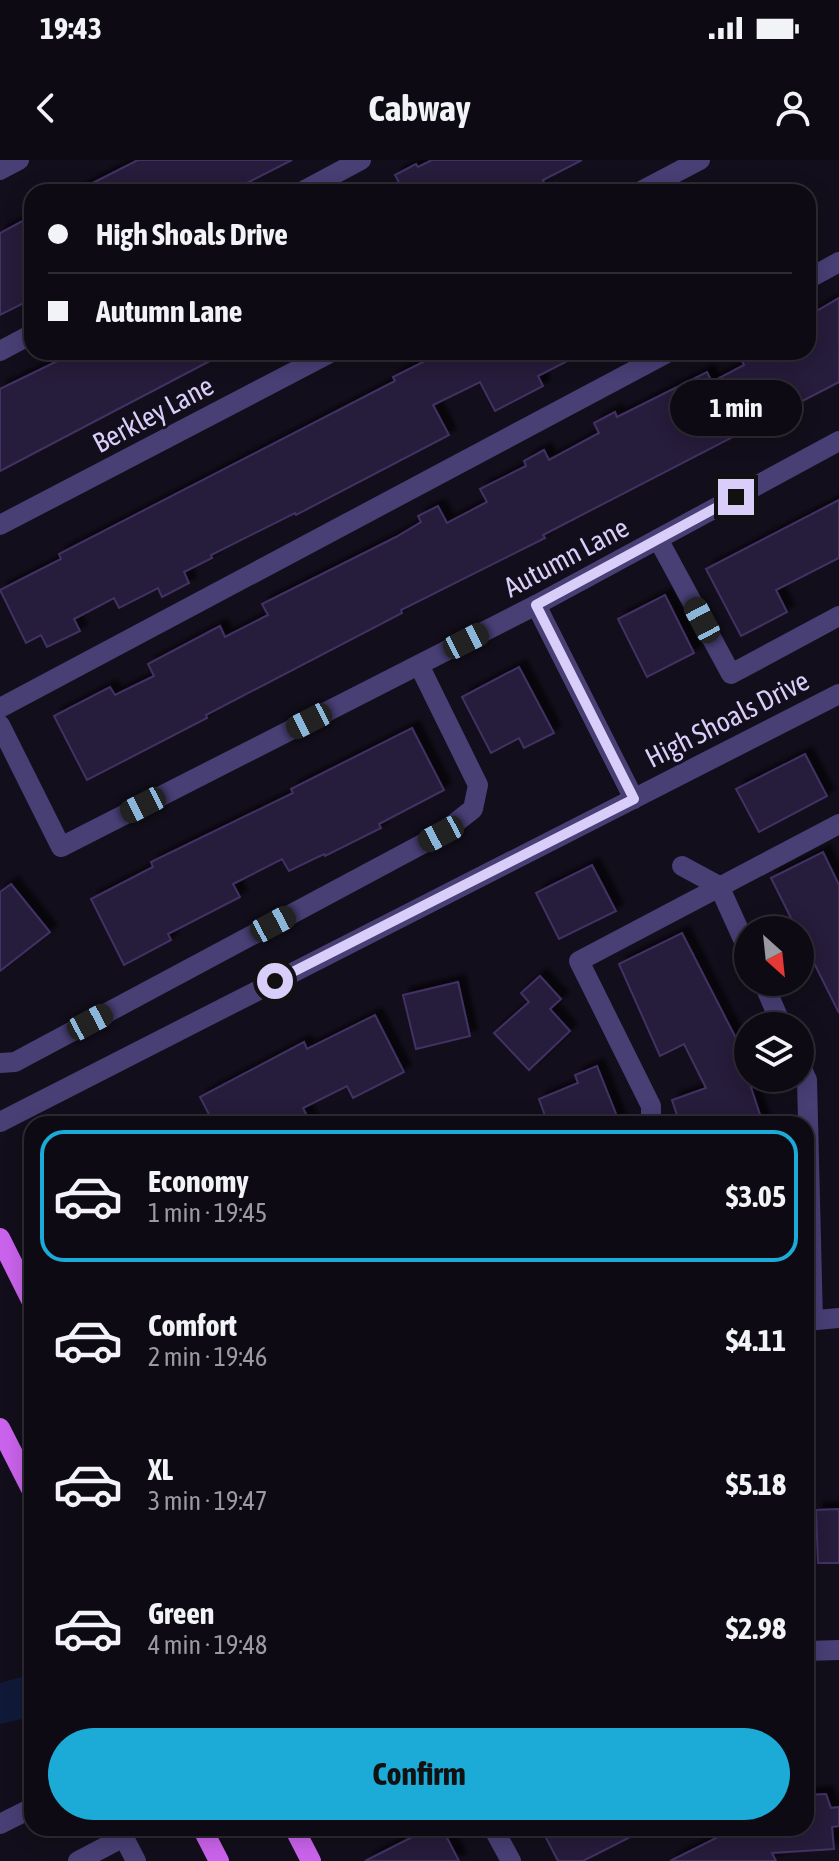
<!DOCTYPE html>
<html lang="en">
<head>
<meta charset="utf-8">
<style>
	:root { --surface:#0e0a14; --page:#1c1822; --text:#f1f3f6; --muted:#9b9aa0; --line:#2e2b34; --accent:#1cabd7 }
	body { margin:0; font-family:"Asap Condensed",sans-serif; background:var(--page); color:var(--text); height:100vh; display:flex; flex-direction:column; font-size:30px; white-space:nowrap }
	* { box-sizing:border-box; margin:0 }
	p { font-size:26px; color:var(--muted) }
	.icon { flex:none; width:44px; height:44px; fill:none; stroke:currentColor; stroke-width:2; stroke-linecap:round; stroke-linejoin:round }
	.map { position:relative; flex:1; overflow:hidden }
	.panel { position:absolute; left:24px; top:956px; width:790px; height:720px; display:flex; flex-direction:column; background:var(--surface); border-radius:24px; box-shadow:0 4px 20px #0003,0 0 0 2px var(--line) }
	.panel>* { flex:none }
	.top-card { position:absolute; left:24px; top:24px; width:792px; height:176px; border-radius:24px; box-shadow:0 4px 20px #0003,0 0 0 2px var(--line); display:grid; align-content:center; height:176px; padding:0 24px; background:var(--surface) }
	.needle { width:52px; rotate:153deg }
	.buttons { position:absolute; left:734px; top:756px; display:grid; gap:16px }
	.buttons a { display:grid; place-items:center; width:80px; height:80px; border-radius:50%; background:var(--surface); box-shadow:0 4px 20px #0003,0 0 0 2px var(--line); font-size:40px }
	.end { position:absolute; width:36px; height:36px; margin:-18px; border:10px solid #d9cef9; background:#111; box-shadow:0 0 0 4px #111 }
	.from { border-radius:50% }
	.bubble { position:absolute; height:56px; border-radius:28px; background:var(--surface); box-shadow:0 4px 20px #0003,0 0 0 2px var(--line); font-size:26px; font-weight:700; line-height:56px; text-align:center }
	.car { position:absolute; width:24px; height:48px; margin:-24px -12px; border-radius:10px; box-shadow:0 0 6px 2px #0007; background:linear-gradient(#222 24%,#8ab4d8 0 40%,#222 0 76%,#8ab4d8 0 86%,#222 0) }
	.top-card b { display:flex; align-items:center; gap:28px; height:76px; font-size:30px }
	.top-card b+b { border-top:2px solid var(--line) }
	.top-card i { width:20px; height:20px; background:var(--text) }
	ul { padding:14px 0 0; list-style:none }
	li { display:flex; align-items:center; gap:24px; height:132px; margin:0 16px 12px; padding:0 8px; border:4px solid transparent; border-radius:24px }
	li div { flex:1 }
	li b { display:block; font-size:30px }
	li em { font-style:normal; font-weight:700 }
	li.current { border-color:var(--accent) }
	li>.icon { width:72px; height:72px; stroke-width:1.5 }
	.cta { display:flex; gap:16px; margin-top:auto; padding:16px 24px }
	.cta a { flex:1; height:92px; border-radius:48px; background:var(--accent); color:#111; font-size:32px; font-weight:700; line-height:92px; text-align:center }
	.status { display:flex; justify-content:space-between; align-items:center; height:56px; padding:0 40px; background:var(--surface); direction:ltr }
	.status svg { height:22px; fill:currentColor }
	header { display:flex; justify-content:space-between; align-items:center; height:104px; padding:0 24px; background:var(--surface); font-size:36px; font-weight:700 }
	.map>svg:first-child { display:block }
</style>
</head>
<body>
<div class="status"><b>19:43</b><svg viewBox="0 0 49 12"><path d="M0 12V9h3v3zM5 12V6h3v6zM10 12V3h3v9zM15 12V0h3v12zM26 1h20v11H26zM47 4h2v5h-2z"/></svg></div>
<header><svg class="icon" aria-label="back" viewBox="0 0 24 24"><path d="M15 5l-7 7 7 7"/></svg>Cabway<svg class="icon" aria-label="person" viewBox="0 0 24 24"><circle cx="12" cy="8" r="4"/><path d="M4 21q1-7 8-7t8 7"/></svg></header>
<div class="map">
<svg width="839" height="1701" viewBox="0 0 839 1701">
	<defs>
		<filter id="shadow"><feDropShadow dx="7" dy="-7" stdDeviation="2" flood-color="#0009"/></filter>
	</defs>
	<rect width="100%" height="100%" fill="#120e1b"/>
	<path fill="#101a38" d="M32 1514V1557L0 1564V1523Z"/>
	<g fill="#261c3a" stroke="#423163" stroke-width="2" filter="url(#shadow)">
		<path d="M138 0H292L229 32H75Z"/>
		<path d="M432 0H582L543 20 544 23 526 32H404L395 15 416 4 418 7Z"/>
		<path d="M32 56V139L0 155V73Z"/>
		<path d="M839 138V222L543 375 545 378 401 450 402 453 206 555 207 558 87 620 54 556 110 527 115 535 154 516 148 504 220 466 225 477 268 455 262 444 396 377 421 362 418 356 438 346 447 363 487 342 480 329 526 306 524 301 544 290 549 300 599 273 594 263 615 252 617 257 707 212 712 222 744 205 738 192H808V156Z"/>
		<path d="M76 192H227L0 311V229Z"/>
		<path d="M443 192H585L538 216 543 226 495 251 480 222 433 245 449 275 296 355 295 353 211 395 212 398 184 412 189 423 162 437 158 428 119 448 114 438 74 459 80 471 47 487 41 475 26 483 0 430 61 399 59 394 395 221 393 217Z"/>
		<path d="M839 340V398L776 430 787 452 741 476 706 409Z"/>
		<path d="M665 435 694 493 647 517 618 459Z"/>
		<path d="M519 507 554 573 524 588 519 578 491 593 462 537Z"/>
		<path d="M412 568 444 630 379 664 381 668 325 696 324 694 289 711 282 699 233 724 240 737 168 774 171 780 124 805 91 739 153 707 151 702 293 633 291 629Z"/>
		<path d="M805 594 827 636 759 672 736 629Z"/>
		<path d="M823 692 839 725V853L800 775V770H797L771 718Z"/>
		<path d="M592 705 616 751 559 779 536 733Z"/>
		<path d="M11 724 50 772 0 811V732Z"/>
		<path d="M682 773 743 892 740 894 763 964H680L672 940 706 928 684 884 660 896 619 804Z"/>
		<path d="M540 816 561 839 550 849 570 871 529 910 494 873 529 842 521 833Z"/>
		<path d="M458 822 470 876 416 889 403 835Z"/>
		<path d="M375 855 404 912 353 938 347 926 303 948 311 964H214L200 937 304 882 307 889Z"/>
		<path d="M597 906 620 964H548L539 939 578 923 575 915Z"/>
		<path d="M839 1349V1403H818L816 1350Z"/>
		<path d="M826 1634 831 1648 839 1647V1666L832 1667 834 1689 772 1693 776 1701H670L736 1668H806V1635Z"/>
		<path d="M430 1668H442L459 1701H365Z"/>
		<path d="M541 1668H648L583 1701H558Z"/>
	</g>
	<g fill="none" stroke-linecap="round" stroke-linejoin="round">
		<g stroke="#483f75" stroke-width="20">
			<path d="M0 10 19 0"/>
			<path d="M301 32 361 0"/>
			<path d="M639 32 700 0"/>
			<path d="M808 119 839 102"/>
			<path d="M0 191 32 174"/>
			<path d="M0 365 332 192"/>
			<path d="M658 379 731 514 839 456"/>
			<path d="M536 445 634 639"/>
			<path d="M0 548 669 192"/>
			<path d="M0 565 61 687 536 445 839 281"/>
			<path d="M682 706 719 726 748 790"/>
			<path d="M763 822 782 866"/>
			<path d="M0 903 15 902 441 674 473 649 478 625 419 505"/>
			<path d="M800 905 807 920 813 1160"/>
			<path d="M0 962 839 534"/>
			<path d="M651 964V946L579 801 839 664"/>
			<path d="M806 1161 839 1158"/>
			<path d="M806 1491 839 1490"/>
			<path d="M0 1664 32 1648"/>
			<path d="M119 1668 136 1701"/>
			<path d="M493 1668 511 1701"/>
			<path d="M78 1701 124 1677"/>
		</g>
		<g stroke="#ca63eb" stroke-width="20">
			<path d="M0 1078 32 1142"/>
			<path d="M0 1268 32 1331"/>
			<path d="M202 1668 219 1701"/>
			<path d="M294 1668 311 1701"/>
		</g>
	</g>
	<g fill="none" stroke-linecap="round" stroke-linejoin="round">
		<path stroke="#d9cef9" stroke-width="10" d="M275 821 634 639 536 445 736 337"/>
	</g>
	<g text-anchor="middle" stroke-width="6" stroke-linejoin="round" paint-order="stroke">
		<g font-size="28" fill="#d9cef9" stroke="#120e1b">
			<text transform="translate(153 254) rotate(-28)" y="10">Berkley Lane</text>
			<text transform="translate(566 397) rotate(-28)" y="10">Autumn Lane</text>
			<text transform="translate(727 559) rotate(-27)" y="10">High Shoals Drive</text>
		</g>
	</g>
</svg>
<div class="buttons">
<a><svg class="needle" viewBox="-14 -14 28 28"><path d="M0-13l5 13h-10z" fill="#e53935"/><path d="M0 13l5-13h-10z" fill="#9b9aa0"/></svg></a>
<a><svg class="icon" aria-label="layers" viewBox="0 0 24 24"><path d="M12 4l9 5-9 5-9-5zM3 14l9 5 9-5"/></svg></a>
</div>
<i class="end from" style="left:275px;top:821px"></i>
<i class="end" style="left:736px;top:337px"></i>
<div class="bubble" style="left:670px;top:220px;width:132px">1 min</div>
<i class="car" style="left:702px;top:460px;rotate:332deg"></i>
<i class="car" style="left:466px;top:481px;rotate:63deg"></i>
<i class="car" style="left:309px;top:561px;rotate:243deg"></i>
<i class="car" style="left:143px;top:645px;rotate:243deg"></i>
<i class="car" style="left:441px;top:674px;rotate:242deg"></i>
<i class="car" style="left:273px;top:764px;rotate:62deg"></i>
<i class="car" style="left:90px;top:862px;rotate:62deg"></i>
<div class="top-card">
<b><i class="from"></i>High Shoals Drive</b>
<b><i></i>Autumn Lane</b>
</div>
<section class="panel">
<ul>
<li class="current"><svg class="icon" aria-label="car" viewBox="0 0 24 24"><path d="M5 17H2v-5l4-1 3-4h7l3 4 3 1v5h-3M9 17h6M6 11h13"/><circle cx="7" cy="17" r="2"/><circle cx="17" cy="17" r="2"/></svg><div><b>Economy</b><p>1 min · 19:45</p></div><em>$3.05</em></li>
<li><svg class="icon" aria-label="car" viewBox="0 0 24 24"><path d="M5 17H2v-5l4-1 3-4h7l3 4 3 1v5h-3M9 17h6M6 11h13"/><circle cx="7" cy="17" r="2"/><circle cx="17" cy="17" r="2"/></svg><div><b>Comfort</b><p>2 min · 19:46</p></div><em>$4.11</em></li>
<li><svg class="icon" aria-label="car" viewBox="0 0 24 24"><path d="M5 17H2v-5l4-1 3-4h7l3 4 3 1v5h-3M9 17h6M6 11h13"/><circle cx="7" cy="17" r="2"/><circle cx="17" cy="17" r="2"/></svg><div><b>XL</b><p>3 min · 19:47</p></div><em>$5.18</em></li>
<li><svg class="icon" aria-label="car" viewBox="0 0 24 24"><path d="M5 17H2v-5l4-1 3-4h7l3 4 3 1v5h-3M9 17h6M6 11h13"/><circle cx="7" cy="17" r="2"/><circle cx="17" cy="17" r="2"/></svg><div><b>Green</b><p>4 min · 19:48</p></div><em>$2.98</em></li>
</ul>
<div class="cta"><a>Confirm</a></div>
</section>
</div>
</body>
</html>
